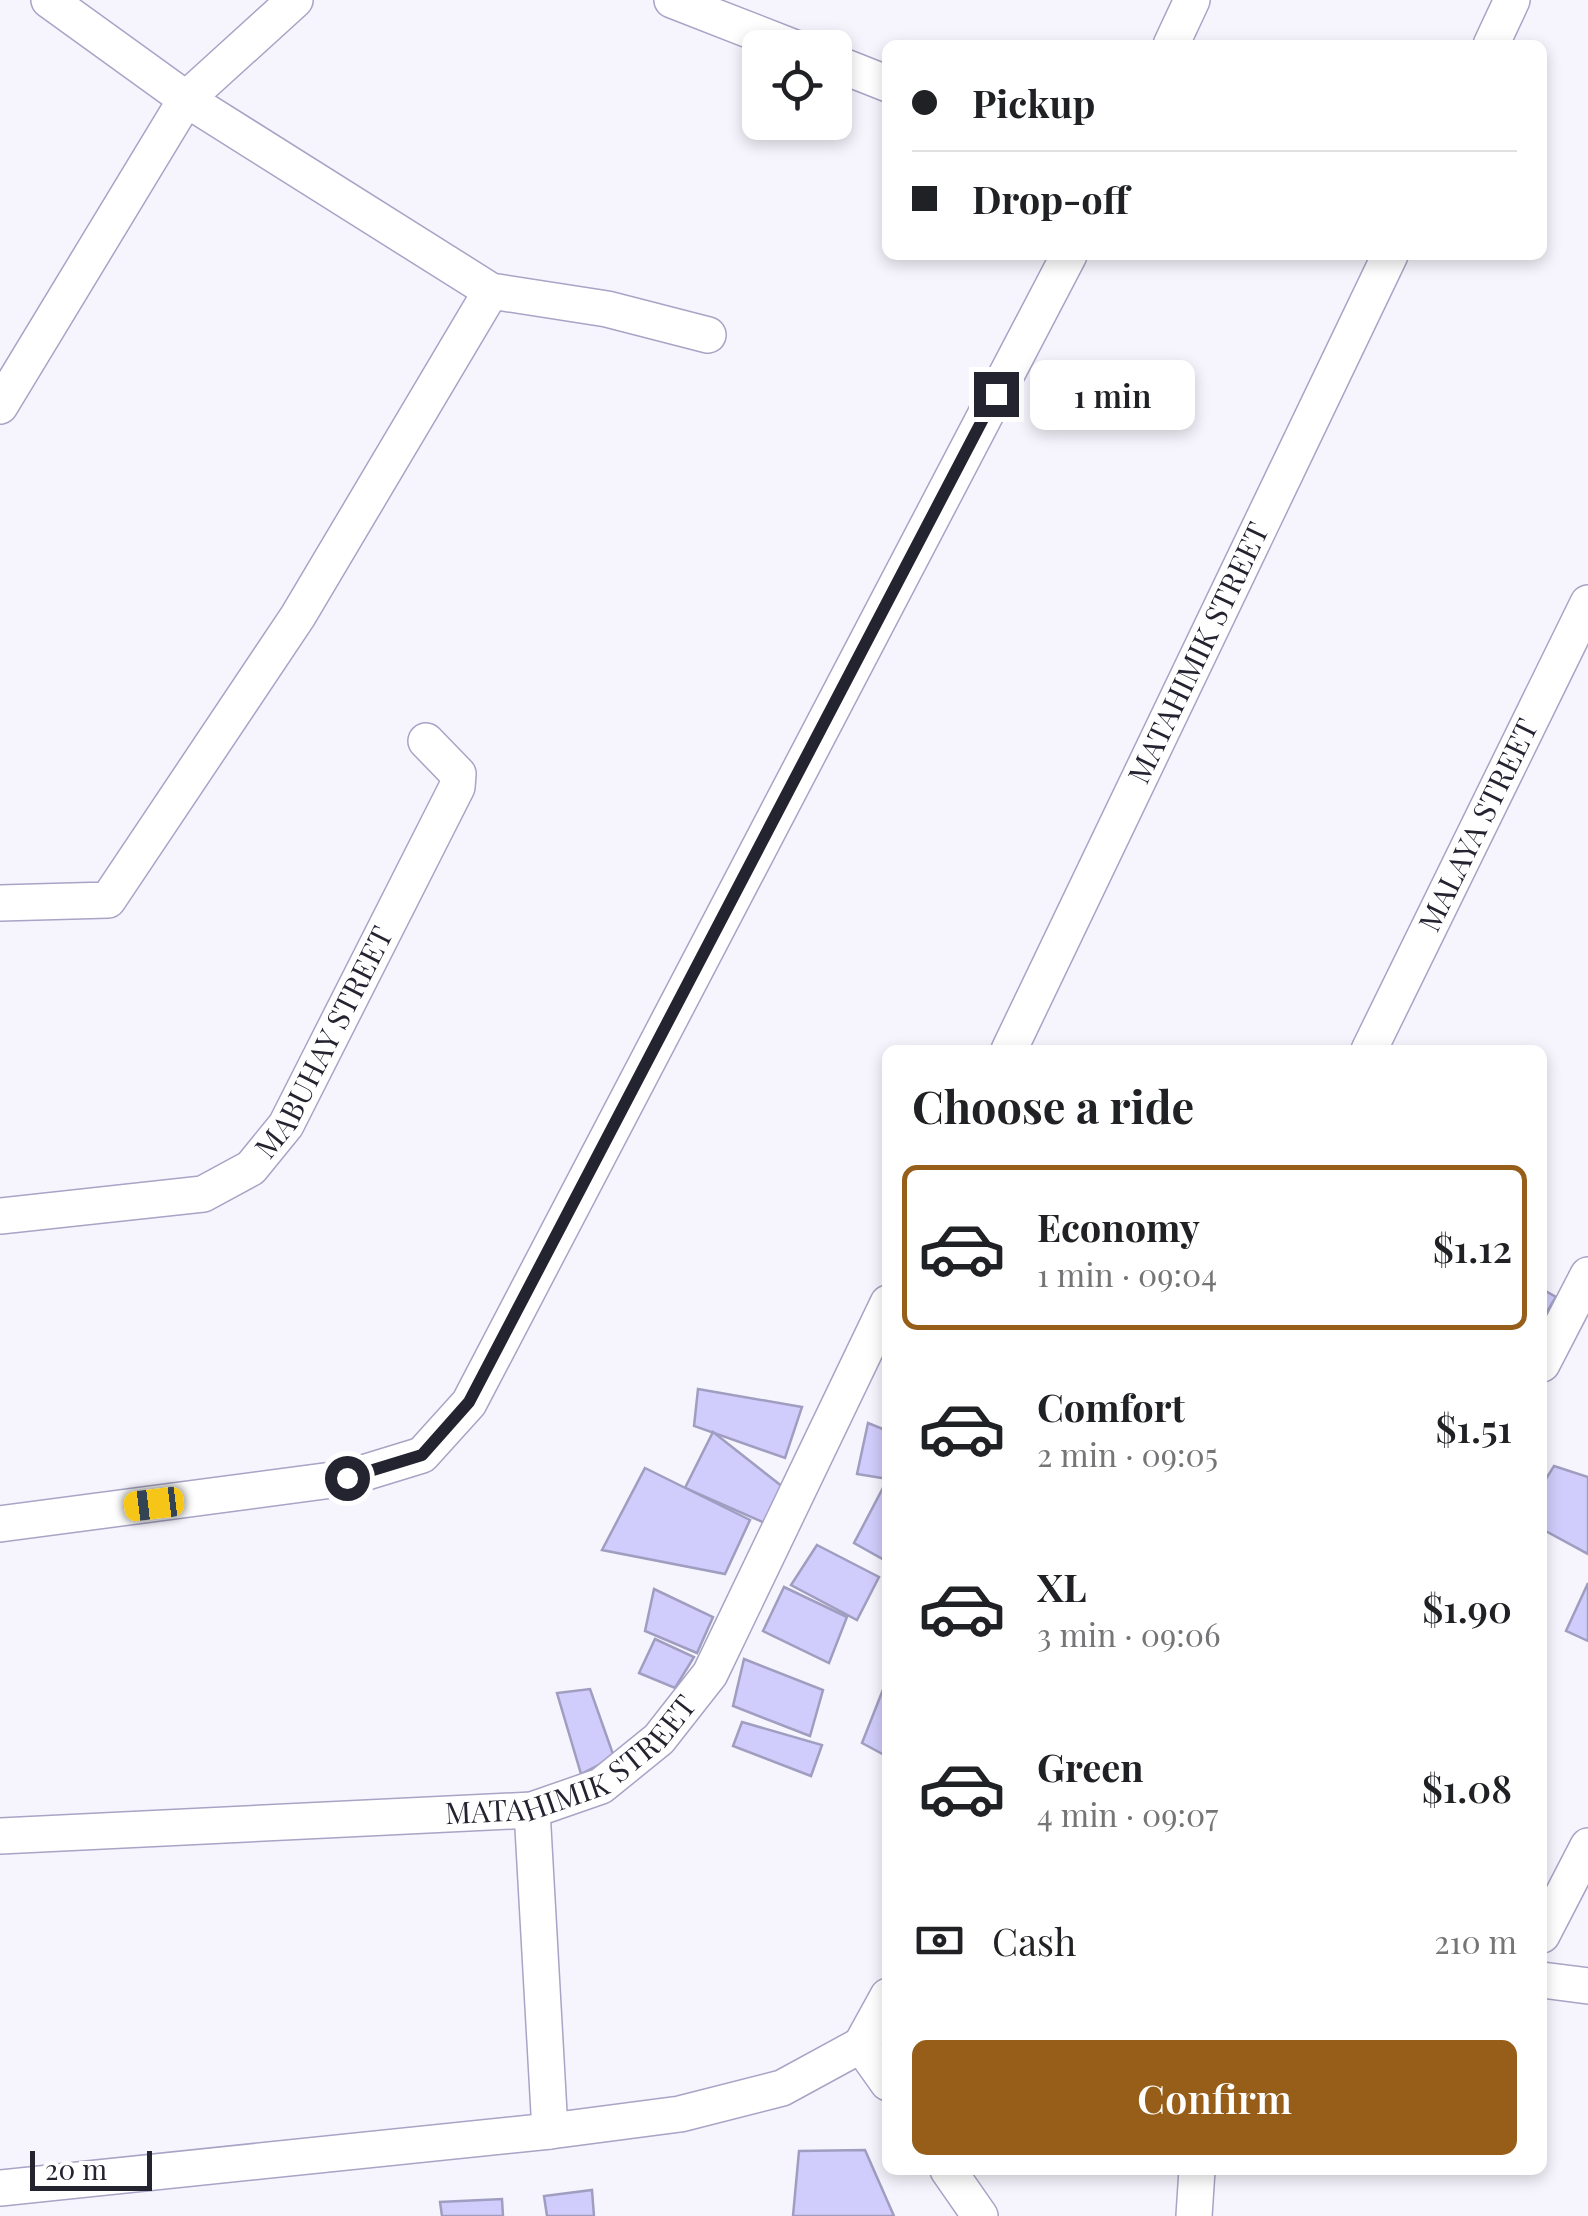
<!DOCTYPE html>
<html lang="en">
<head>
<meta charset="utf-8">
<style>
	:root { --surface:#fff; --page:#f2f2f2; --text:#202124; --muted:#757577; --line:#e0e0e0; --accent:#965e18 }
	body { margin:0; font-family:"Playfair Display",serif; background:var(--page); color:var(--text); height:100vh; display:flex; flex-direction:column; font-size:38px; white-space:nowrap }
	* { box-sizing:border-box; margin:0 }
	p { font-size:32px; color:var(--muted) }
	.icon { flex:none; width:55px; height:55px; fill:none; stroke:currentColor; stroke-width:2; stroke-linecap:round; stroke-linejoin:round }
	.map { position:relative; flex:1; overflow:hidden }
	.drawer { position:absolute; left:882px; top:1045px; width:665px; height:1130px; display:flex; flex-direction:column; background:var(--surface); border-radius:15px; box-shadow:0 5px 15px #0003 }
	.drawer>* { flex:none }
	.top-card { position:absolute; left:882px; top:40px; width:665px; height:220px; border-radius:15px; box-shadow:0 5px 15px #0003; display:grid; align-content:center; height:220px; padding:0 30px; background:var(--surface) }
	.fabs { position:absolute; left:742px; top:30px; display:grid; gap:20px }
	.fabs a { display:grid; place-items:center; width:110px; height:110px; border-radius:15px; background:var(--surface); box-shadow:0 5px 15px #0003; font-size:50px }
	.scale { position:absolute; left:30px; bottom:25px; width:122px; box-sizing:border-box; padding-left:10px; border:5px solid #242330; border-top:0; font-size:28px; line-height:35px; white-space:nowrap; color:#242330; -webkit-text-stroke:8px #fff; paint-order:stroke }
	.end { position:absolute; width:45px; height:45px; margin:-22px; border:12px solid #242330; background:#fff; box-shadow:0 0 0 5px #fff }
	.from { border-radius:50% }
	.bubble { position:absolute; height:70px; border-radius:15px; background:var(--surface); box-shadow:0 5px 15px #0003; font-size:32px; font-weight:600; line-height:70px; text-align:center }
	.car { position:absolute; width:30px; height:60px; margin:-30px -15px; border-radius:12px; box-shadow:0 0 8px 2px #0007; background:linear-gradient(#f5c518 24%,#345 0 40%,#f5c518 0 76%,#345 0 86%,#f5c518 0) }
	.top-card b { display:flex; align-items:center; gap:35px; height:95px; font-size:38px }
	.top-card b+b { border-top:2px solid var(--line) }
	.top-card i { width:25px; height:25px; background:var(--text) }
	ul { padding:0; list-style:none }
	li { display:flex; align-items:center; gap:30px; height:165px; margin:0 20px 15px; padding:0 10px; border:5px solid transparent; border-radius:15px }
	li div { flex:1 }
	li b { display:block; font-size:38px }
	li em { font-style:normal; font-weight:600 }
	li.on { border-color:var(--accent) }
	li>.icon { width:90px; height:90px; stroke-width:1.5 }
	h2 { padding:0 30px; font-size:45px; line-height:120px }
	.pay { display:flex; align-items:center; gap:25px; height:110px; padding:0 30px; font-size:38px }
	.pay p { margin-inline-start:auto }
	.primary-button { display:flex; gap:20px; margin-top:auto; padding:20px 30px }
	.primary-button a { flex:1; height:115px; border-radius:15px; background:var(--accent); color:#fff; font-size:40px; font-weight:600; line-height:115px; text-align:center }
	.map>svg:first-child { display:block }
</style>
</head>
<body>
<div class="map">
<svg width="1588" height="2216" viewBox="0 0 1588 2216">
	<rect width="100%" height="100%" fill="#f6f5fd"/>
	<g fill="#d0ccfb" stroke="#a09ec0" stroke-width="2.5">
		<path d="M1542 1289 1556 1297 1542 1320Z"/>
		<path d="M698 1389 802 1407 785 1458 694 1426Z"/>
		<path d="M868 1423 888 1431V1479L857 1474Z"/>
		<path d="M713 1432 788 1491 774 1527 685 1488Z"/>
		<path d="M1554 1466 1588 1477V1554L1542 1529V1485Z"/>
		<path d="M645 1468 750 1520 725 1574 602 1550Z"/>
		<path d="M884 1486 888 1488V1562L854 1543Z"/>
		<path d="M817 1545 879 1577 857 1620 791 1585Z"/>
		<path d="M1588 1583V1641L1566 1631Z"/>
		<path d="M784 1587 847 1617 829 1663 763 1631Z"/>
		<path d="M654 1589 713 1617 697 1653 645 1631Z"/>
		<path d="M655 1639 694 1657 675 1688 639 1673Z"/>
		<path d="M744 1659 823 1690 810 1736 733 1706Z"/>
		<path d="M884 1687 888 1689V1757L862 1743Z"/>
		<path d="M590 1689 614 1757 581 1774 557 1693Z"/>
		<path d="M742 1722 822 1745 811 1776 733 1746Z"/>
		<path d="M865 2150 894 2216H793L799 2151Z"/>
		<path d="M592 2190 594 2216H547L544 2196Z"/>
		<path d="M502 2199 503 2216H442L440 2202Z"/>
	</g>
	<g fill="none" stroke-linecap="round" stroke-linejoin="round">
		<g stroke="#a7a4c6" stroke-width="38">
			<g id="minor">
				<path d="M49 0 186 99 491 291 607 309 708 335"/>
				<path d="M672 0 795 48"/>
				<path d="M1171 45 1192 0"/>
				<path d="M1491 45 1512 0"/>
				<path d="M835 63 888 84"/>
				<path d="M0 406 186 99 295 0"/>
				<path d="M0 903 108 900 298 616 491 291"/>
				<path id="s1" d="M1009 1050 1390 255"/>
				<path id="s2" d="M1369 1050 1588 603"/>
				<path id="s3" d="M0 1216 203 1194 251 1168 286 1125 457 787 458 774 426 741"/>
				<path d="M1542 1364 1588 1275"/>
				<path d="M0 1524 347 1478 422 1455 469 1403 1069 255"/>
				<path d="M532 1810 550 2131"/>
				<path id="s4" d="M0 1836 532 1810 601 1786 659 1739 710 1674 888 1303"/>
				<path d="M1542 1935 1588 1846"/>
				<path d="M1542 1980 1588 1986"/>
				<path d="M861 2045 888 1996"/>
				<path d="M861 2045 888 2083"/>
				<path d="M948 2170 980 2216"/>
				<path d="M0 2188 550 2131 680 2114 782 2088 861 2045"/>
				<path d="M1194 2216 1197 2170"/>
			</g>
		</g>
		<use href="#minor" stroke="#fff" stroke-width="35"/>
	</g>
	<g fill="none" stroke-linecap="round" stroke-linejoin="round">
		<path stroke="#242330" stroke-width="12" d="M347 1478 422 1455 469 1402 996 394"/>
	</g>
	<g text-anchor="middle" stroke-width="10" stroke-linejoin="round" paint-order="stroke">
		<g font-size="30" fill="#242330" stroke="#fff">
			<text dy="10" stroke="none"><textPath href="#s1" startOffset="440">MATAHIMIK STREET</textPath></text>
			<text dy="10" stroke="none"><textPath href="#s2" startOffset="250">MALAYA STREET</textPath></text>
			<text dy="10" stroke="none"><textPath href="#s3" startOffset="405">MABUHAY STREET</textPath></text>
			<text dy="10" stroke="none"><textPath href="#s4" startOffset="588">MATAHIMIK STREET</textPath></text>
		</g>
	</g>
</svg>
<div class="fabs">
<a><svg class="icon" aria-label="locate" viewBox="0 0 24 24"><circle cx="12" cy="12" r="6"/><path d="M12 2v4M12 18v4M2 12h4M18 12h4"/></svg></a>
</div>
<div class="scale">20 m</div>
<i class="end from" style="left:347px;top:1478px"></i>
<i class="end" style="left:996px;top:394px"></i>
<div class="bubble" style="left:1030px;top:360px;width:165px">1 min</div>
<i class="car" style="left:154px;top:1504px;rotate:263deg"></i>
<div class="top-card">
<b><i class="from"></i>Pickup</b>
<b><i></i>Drop-off</b>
</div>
<section class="drawer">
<h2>Choose a ride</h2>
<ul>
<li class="on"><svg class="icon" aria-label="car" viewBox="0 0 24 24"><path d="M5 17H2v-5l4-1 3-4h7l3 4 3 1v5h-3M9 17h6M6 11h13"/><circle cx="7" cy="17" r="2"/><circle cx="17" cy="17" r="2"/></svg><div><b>Economy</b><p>1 min · 09:04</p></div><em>$1.12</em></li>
<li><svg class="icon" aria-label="car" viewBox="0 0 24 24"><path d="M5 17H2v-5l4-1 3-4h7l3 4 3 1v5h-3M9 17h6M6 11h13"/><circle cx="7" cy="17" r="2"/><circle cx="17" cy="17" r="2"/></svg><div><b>Comfort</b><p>2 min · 09:05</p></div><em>$1.51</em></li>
<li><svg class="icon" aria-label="car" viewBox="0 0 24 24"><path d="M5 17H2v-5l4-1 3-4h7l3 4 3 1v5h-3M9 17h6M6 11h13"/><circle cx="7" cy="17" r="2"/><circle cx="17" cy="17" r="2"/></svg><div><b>XL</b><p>3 min · 09:06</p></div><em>$1.90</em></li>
<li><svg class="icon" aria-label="car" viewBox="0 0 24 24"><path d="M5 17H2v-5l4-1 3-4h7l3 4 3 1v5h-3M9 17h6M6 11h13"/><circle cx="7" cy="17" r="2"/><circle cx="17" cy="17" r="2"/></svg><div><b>Green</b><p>4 min · 09:07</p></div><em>$1.08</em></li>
</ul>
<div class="pay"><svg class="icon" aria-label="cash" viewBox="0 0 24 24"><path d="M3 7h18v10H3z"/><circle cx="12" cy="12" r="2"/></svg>Cash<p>210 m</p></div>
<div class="primary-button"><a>Confirm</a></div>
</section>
</div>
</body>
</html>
